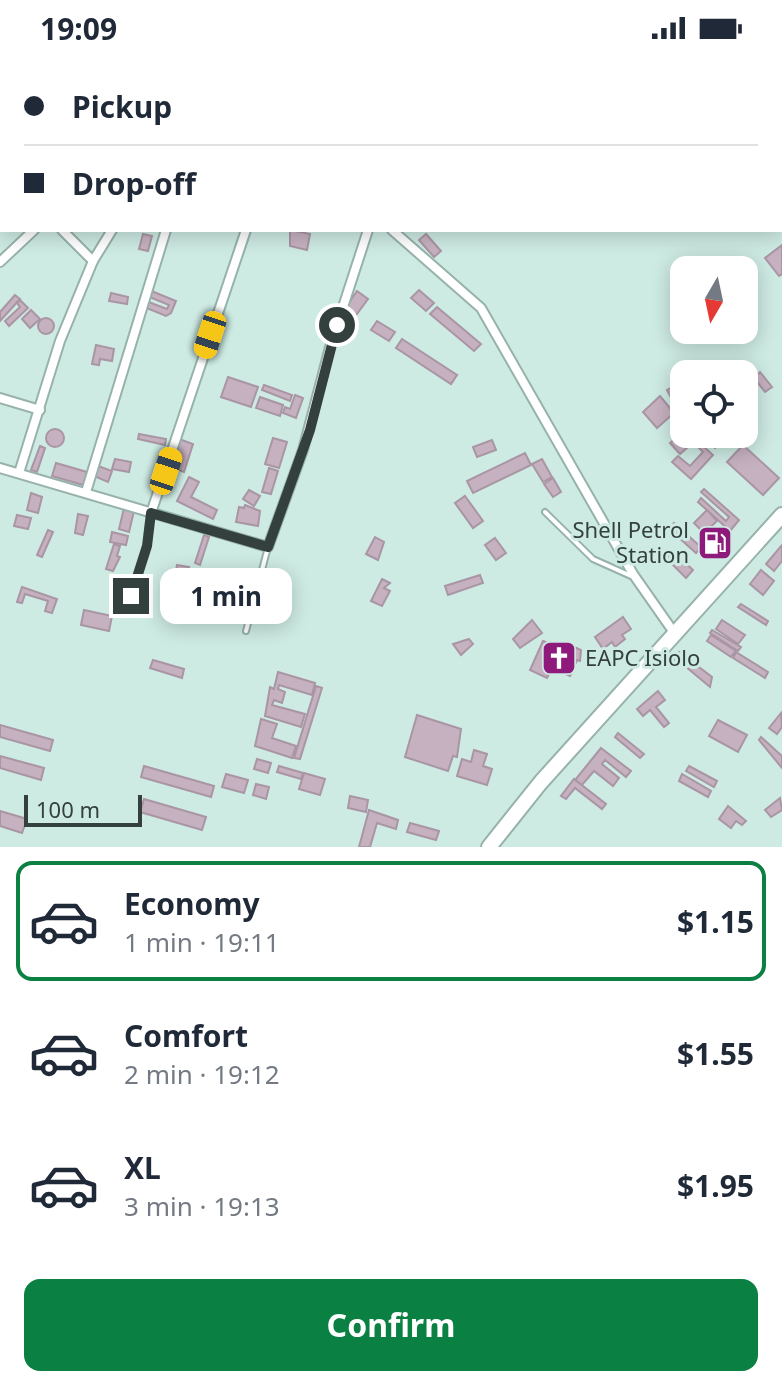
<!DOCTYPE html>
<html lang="en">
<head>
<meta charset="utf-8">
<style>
	:root { --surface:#fff; --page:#f2f2f3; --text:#1f2937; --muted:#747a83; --line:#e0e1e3; --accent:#0b8043 }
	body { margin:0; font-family:"Noto Sans",sans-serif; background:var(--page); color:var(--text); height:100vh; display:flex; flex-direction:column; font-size:30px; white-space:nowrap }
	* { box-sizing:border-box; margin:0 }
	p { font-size:26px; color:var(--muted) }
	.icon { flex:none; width:44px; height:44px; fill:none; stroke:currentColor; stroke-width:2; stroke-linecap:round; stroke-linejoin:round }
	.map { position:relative; height:791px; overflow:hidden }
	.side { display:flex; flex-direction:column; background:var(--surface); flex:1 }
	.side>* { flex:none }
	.top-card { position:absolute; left:0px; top:0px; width:782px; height:176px; box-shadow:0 4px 20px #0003; display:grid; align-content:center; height:176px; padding:0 24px; background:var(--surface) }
	.needle { width:52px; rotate:189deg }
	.tools { position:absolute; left:670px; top:200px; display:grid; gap:16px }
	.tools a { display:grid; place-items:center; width:88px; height:88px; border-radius:16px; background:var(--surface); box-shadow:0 4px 20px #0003; font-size:40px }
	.scale { position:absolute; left:24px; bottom:20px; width:118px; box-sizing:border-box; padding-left:8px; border:4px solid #34403d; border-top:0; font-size:22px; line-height:28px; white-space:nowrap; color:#34403d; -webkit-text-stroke:6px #cdeae3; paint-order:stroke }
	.end { position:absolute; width:36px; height:36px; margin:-18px; border:10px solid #34403d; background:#fff; box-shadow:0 0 0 4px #fff }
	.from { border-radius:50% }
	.bubble { position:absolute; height:56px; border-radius:16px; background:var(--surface); box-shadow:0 4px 20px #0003; font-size:26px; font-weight:700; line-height:56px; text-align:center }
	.car { position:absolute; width:24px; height:48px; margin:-24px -12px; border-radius:10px; box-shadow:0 0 6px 2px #0007; background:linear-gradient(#f5c518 24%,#345 0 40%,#f5c518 0 76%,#345 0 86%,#f5c518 0) }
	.top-card b { display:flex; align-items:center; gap:28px; height:76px; font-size:30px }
	.top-card b+b { border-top:2px solid var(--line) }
	.top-card i { width:20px; height:20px; background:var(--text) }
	ul { padding:14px 0 0; list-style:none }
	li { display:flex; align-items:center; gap:24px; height:120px; margin:0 16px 12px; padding:0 8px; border:4px solid transparent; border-radius:16px }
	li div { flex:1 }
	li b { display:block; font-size:30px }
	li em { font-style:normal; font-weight:700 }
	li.current { border-color:var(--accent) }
	li>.icon { width:72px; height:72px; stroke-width:1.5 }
	.button { display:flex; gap:16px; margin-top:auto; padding:16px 24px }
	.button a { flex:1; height:92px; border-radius:16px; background:var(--accent); color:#fff; font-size:32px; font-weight:700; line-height:92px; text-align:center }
	.status { display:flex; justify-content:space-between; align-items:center; height:56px; padding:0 40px; background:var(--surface); direction:ltr }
	.status svg { height:22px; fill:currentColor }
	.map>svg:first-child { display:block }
</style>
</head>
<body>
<div class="status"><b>19:09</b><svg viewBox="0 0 49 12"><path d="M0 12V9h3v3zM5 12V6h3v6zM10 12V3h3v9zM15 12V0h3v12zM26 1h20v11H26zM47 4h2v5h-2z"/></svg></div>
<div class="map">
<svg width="782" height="791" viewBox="0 0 782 791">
	<rect width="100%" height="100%" fill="#cdeae3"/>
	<g fill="#c6b1c0" stroke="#a995a4" stroke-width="2">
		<path d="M290 174 310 178 307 194 290 190Z"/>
		<path d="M143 178 152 180 148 195 139 193Z"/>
		<path d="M426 178 441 195 434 201 419 184Z"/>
		<path d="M782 189V218L779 220 765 202Z"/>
		<path d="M149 234 176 245 171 257 166 260 144 251 146 245 167 253 169 249 147 240Z"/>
		<path d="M419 234 434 247 426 255 411 242Z"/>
		<path d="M357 235 368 243 354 262 344 254Z"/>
		<path d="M111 237 128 241 127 248 109 245Z"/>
		<path d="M15 239 20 243 0 265V256Z"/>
		<path d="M20 244 28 252 9 270 5 265 20 251 17 247Z"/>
		<path d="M437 251 481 288 474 295 430 258Z"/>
		<path d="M31 254 40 263 30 272 22 263Z"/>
		<circle cx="46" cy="270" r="8"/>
		<path d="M377 265 395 276 389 285 371 274Z"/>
		<path d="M402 283 457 319 451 328 396 292Z"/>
		<path d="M96 289 114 293 112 305 100 303 99 309 92 308Z"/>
		<path d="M760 316 772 331 765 336 754 322Z"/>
		<path d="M228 321 258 331 251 351 221 341Z"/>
		<path d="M684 324V336L672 343 667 334Z"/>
		<path d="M264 329 292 339 290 345 262 334Z"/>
		<path d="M295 339 303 342 296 362 283 357 285 351 290 353Z"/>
		<path d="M660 340 674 357 657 372 643 356Z"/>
		<path d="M260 341 283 349 280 360 256 352Z"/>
		<circle cx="55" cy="382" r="9"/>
		<path d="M684 375 697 383 680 398 670 387Z"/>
		<path d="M139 378 166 383 165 389 138 383Z"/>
		<path d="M702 378H722L728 383 715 392Z"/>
		<path d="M273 382 287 386 279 412 265 408Z"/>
		<path d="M179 383 193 388 184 416 170 411Z"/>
		<path d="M492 384 496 394 477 401 473 391Z"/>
		<path d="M702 389 713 399 691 423 672 406 678 400 690 410 703 396 699 392Z"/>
		<path d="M743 389 779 422 763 439 727 406Z"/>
		<path d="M40 390 45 392 37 416 31 414Z"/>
		<path d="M525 397 531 409 473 437 467 425Z"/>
		<path d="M115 403 131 406 129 416 112 413Z"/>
		<path d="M542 403 552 421 543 426 532 408Z"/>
		<path d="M56 407 87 416 83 429 52 420Z"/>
		<path d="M98 410 112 415 108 426 94 420Z"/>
		<path d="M269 412 278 415 271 438 262 436Z"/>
		<path d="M189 421 199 426 191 441 217 454 213 463 177 445Z"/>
		<path d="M553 422 561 436 553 441 544 428Z"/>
		<path d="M704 433 739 464 730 475 698 446 701 442 726 465 729 461 701 436Z"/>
		<path d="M249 434 260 440 254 450 243 443Z"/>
		<path d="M31 437 42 441 38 457 27 454Z"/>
		<path d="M465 440 483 465 473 472 455 447Z"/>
		<path d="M245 449 260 455 258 470 236 466 239 451 244 452Z"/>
		<path d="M124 452 134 455 129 476 119 473Z"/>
		<path d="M707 454 717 465 704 477 694 467Z"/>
		<path d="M78 458 88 460 83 479 75 477Z"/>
		<path d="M17 459 31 462 28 473 14 470Z"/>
		<path d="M674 467 701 491 696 497 669 473Z"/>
		<path d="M711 472 724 484 718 491 705 479Z"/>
		<path d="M48 474 53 476 42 501 37 499Z"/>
		<path d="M112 476 128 480 126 489 110 486Z"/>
		<path d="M204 479 209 481 200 509 195 507Z"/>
		<path d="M375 481 384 486 378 504 366 498Z"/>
		<path d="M495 482 506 497 496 504 485 489Z"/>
		<path d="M114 488 120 490 117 500 120 501 113 515 106 513Z"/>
		<path d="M782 489V505L774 515 766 508Z"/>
		<path d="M673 495 693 514 686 522 666 502Z"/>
		<path d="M177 509 189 511 183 527 175 521Z"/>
		<path d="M761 514 774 525 763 539 750 528Z"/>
		<path d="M480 519 483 527 448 539 445 530Z"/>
		<path d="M382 523 390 527 384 532 390 535 382 550 371 545Z"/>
		<path d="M22 531 57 543 52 557 45 555 48 545 25 538 22 547 17 546Z"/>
		<circle cx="214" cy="544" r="8"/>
		<path d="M259 540 270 545 265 556 255 552Z"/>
		<path d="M741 548 768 565 766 569 738 551Z"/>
		<path d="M84 554 112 560 109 575 81 569Z"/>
		<path d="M623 561 631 573 622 579 625 583 615 591 612 586 603 593 595 581Z"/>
		<path d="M532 564 542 577 520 592 513 583Z"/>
		<path d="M722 564 745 579 738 588 716 573Z"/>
		<path d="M712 574 741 591 738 595 710 577Z"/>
		<path d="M711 579 736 595 731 601 707 585Z"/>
		<path d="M469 583 473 588 461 599 453 588Z"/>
		<path d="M543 585 566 594 568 588 581 594 580 605 577 604 570 620 552 612 547 622 530 614Z"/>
		<path d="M679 596 712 621 710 631 680 606 677 610 672 606Z"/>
		<path d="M736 596 768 616 765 622 733 602Z"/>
		<path d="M153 604 184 613 182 622 150 612Z"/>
		<path d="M278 616 315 627 312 639 279 629 278 633 285 636 282 647 274 644 272 649 305 658 301 671 265 660 270 631 274 633Z"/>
		<path d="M316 630 322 632 300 703 294 702Z"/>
		<path d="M658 635 665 644 656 651 669 667 664 671 650 654 643 660 637 653Z"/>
		<path d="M781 657 782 671 777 678 769 672Z"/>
		<path d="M417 659 461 673 457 701 453 700 448 715 405 701Z"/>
		<path d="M261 663 277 668 272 682 296 690 292 702 255 690Z"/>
		<path d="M718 664 747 679 738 696 709 680Z"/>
		<path d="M0 669 53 684 50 695 0 681Z"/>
		<path d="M618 677 644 698 640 702 615 681Z"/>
		<path d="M761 681 782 700V712L759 684Z"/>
		<path d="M601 692 631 715 626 721 605 704 602 708 619 722 613 730 594 715 582 729 575 724Z"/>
		<path d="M474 694 487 698 483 710 492 713 487 729 457 720 462 703 471 706Z"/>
		<path d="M0 700 44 712 41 724 0 712Z"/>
		<path d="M257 703 271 707 268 717 254 713Z"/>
		<path d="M144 710 214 730 211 741 141 721Z"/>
		<path d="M279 710 303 717 301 723 277 716Z"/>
		<path d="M689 710 717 725 714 731 686 715Z"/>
		<path d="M304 717 325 723 320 739 299 733Z"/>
		<path d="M226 718 248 724 244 737 222 731Z"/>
		<path d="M682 718 711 735 708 741 679 725Z"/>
		<path d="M574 723 606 748 602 753 575 732 566 743 561 740Z"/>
		<path d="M256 728 269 731 266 743 253 739Z"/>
		<path d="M350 740 368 744 366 756 348 752Z"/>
		<path d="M780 742 782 754 771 761 765 754Z"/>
		<path d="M144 743 206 761 202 774 140 756Z"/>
		<path d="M728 750 746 765 742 769 736 765 731 772 719 763Z"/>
		<path d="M369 754 398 764 396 773 377 767 370 791H359Z"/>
		<path d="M0 755 27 763 22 777 0 770Z"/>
		<path d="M410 767 439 775 436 784 407 776Z"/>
	</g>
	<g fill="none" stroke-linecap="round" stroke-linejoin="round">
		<g stroke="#96b2ab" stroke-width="8">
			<g id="service">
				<path d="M545 456 593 503 631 520"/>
				<path d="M131 540 147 490 151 457"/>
				<path d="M246 575 268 491"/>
			</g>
		</g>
		<g stroke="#96b2ab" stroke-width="12">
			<g id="minor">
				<path d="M190 0 193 2"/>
				<path d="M513 0 515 2"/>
				<path d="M118 2 120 0"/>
				<path d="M335 2 337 0"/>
				<path d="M441 2 443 0"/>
				<path d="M563 2 565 0"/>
				<path d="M0 12 2 13"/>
				<path d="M0 142 2 139"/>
				<path d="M62 174 93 205"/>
				<path d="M392 174 481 252 633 518 675 578"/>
				<path d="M0 206 34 174"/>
				<path d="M0 342 40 354"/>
				<path d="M0 412 268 491 303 394 330 291 368 174"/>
				<path d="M19 417 60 285 93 205 112 174"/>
				<path d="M86 436 166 174"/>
				<path d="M151 457 246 174"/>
			</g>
		</g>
		<g stroke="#96b2ab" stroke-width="18">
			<path id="trunk" d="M489 791 541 726 782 459"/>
		</g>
		<use href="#service" stroke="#fff" stroke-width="4"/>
		<use href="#minor" stroke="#fff" stroke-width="8"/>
		<use href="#trunk" stroke="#fff" stroke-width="14"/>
	</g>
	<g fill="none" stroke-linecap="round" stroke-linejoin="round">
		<path stroke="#34403d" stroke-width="10" d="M131 540 147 490 151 457 268 491 310 374 337 269"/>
	</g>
	<defs>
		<g id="fuel-square" transform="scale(1.8)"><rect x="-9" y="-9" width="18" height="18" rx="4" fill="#8e1b7c" stroke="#cdeae3"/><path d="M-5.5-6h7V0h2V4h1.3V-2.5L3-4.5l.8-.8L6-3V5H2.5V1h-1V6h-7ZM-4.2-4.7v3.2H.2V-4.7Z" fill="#fff"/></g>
		<g id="church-square" transform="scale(1.8)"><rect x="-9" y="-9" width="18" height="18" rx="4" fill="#8e1b7c" stroke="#cdeae3"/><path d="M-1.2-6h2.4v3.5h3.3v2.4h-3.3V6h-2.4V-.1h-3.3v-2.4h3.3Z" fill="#fff"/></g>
	</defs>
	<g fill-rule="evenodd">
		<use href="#fuel-square" x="715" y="487"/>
		<use href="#church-square" x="559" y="602"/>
	</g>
	<g text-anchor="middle" stroke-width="6" stroke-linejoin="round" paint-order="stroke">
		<g font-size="22" fill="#34403d" stroke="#cdeae3" text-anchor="end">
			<text x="689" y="482">Shell Petrol<tspan x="689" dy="25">Station</tspan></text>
			<text x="585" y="610" text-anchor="start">EAPC Isiolo</text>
		</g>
	</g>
</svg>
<div class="tools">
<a><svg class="needle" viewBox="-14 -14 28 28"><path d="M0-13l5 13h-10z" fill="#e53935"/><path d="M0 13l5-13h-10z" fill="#747a83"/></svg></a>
<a><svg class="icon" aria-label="locate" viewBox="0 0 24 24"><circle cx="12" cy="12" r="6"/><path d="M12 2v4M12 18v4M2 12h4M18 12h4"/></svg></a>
</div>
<div class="scale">100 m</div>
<i class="end from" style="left:337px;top:269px"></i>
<i class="end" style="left:131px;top:540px"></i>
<div class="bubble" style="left:160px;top:512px;width:132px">1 min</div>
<i class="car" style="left:210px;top:279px;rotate:198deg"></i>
<i class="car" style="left:166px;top:415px;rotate:18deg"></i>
<div class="top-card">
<b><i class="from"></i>Pickup</b>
<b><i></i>Drop-off</b>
</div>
</div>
<section class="side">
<ul>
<li class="current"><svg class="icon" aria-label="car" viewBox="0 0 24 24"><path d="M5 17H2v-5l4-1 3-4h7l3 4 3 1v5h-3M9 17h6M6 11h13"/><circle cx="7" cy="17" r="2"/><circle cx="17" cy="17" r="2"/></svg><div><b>Economy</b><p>1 min · 19:11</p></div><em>$1.15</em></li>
<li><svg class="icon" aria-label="car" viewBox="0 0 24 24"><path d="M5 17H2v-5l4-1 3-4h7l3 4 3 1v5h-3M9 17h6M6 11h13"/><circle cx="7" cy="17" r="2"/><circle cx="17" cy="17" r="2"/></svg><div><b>Comfort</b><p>2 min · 19:12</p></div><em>$1.55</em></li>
<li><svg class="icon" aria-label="car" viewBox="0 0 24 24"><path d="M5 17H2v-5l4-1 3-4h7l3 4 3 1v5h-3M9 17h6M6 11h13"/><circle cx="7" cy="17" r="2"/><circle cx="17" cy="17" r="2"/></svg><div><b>XL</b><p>3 min · 19:13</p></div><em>$1.95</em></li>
</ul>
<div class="button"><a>Confirm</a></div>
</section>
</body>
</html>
